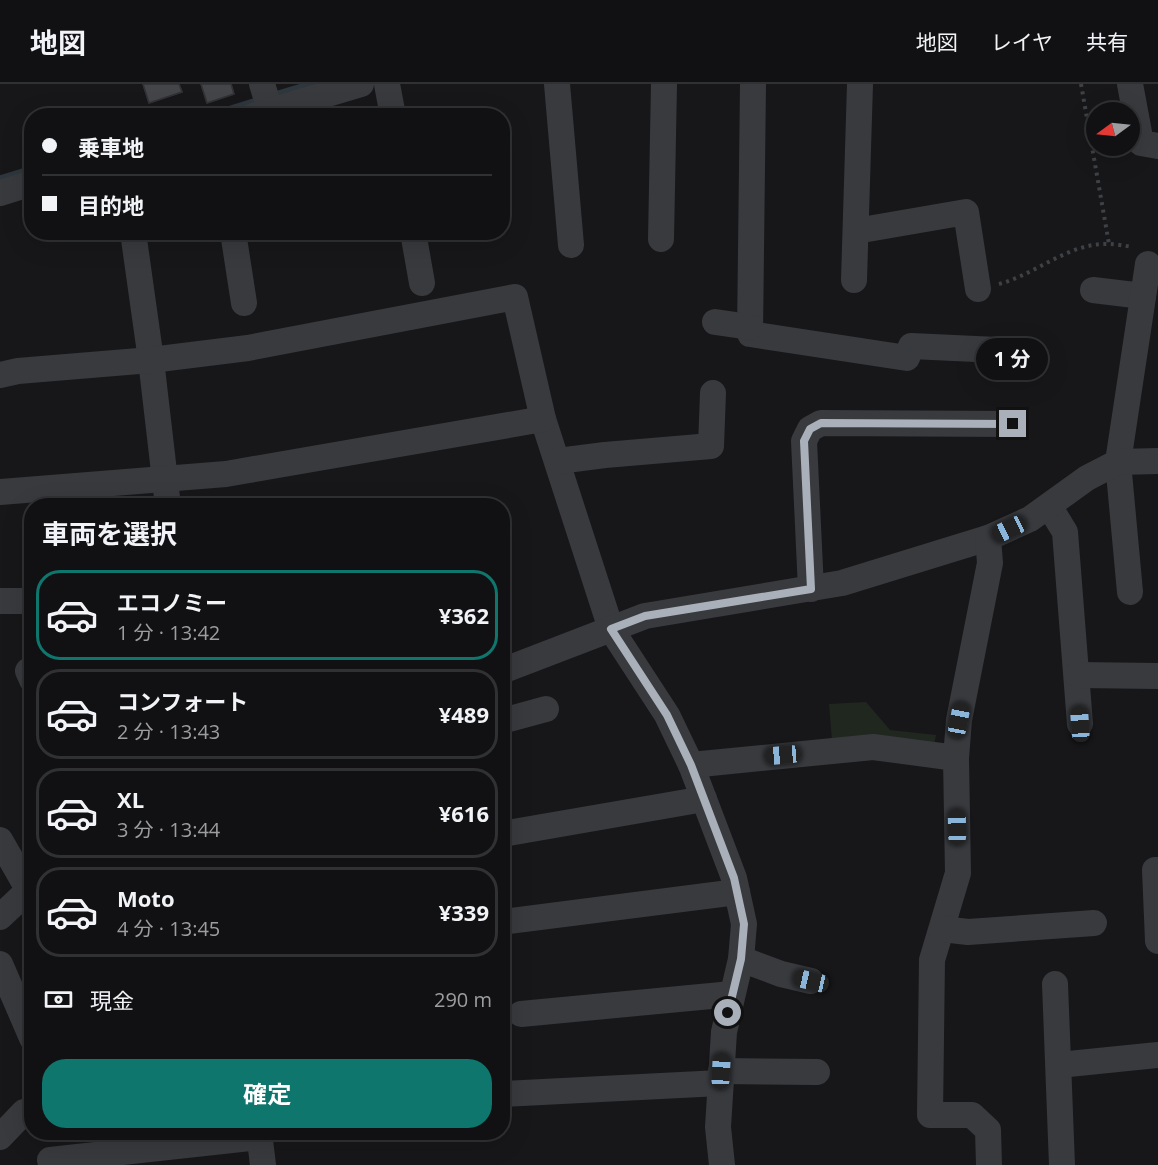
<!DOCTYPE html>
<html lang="ja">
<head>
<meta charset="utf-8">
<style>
	:root { --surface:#111113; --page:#1e1f21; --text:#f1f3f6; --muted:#9c9da0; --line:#303133; --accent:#0f766e }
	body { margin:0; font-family:"Open Sans","Noto Sans JP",sans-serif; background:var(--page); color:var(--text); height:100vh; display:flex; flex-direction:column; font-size:22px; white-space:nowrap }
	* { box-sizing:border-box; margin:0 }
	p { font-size:20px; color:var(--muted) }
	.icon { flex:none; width:33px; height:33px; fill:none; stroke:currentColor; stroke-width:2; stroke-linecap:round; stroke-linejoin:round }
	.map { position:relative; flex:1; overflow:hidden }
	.drawer { position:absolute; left:24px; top:414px; width:486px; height:642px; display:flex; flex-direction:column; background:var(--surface); border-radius:24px; box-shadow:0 6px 24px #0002,0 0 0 2px var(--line) }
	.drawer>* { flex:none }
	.hud { position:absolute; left:24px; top:24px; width:486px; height:132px; border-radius:24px; box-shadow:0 6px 24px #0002,0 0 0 2px var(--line); display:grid; align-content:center; height:132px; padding:0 18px; background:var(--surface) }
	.needle { width:39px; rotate:255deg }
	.tools { position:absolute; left:1086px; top:18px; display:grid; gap:12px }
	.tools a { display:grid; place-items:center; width:54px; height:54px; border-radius:50%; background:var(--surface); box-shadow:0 6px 24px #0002,0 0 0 2px var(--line); font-size:30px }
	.end { position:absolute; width:27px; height:27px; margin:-14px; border:8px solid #a9b0b9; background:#111; box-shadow:0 0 0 3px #111 }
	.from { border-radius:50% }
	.bubble { position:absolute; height:42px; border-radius:21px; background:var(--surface); box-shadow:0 6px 24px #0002,0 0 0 2px var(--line); font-size:20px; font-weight:700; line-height:42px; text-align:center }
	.car { position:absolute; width:18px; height:36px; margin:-18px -9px; border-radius:8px; box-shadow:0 0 4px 2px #0007; background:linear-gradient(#222 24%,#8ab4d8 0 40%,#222 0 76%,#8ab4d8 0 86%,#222 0) }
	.hud b { display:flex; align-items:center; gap:21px; height:57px; font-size:22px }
	.hud b+b { border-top:2px solid var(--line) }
	.hud i { width:15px; height:15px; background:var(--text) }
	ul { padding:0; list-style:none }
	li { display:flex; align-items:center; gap:18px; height:90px; margin:0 12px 9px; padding:0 6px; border:3px solid var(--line); border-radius:24px }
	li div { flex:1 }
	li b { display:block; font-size:22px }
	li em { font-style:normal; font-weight:700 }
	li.on { border-color:var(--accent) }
	li>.icon { width:54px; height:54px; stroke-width:1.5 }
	h2 { padding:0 18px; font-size:27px; line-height:72px }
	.pay { display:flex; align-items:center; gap:15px; height:66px; padding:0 18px; font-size:22px }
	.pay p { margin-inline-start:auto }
	.button { display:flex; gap:12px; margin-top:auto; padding:12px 18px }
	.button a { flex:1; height:69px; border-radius:24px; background:var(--accent); color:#fff; font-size:24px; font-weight:700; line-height:69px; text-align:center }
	header { display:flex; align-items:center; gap:36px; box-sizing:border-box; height:84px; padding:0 30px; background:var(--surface); border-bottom:2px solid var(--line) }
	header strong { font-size:28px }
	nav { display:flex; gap:33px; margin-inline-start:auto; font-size:21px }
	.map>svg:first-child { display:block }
</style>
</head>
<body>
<header>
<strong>地図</strong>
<nav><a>地図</a><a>レイヤ</a><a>共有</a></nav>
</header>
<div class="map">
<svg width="1158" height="1081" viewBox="0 0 1158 1081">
	<rect width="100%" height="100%" fill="#171719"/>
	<path fill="#1f271f" d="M866 618 890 646 936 651 934 662 832 656 829 620Z"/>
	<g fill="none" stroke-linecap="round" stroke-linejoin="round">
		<g stroke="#2d373d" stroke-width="7">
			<path d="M271 12 312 0"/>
			<path d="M208 32 260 16"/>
			<path d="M0 95 32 85"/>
		</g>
	</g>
	<g fill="#434549" stroke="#313135" stroke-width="1.5">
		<path d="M143 0H179L182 8 149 19Z"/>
		<path d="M143 0H179L182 8 149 19Z"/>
		<path d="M201 0H231L234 10 207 19Z"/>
		<path d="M201 0H231L234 10 207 19Z"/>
	</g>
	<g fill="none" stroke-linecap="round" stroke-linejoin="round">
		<g stroke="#3e4145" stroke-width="4" stroke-dasharray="3 4.5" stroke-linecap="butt">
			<path d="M1081 0 1109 160"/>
			<path d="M999 200C1037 190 1069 158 1110 160 1117 160 1125 162 1133 163"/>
		</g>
		<g stroke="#383a3e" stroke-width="26">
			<path d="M262 0 270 26"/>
			<path d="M387 0 393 32"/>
			<path d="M557 0 571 161"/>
			<path d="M753 0 750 250 907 274 911 262 997 266"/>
			<path d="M1130 0 1141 59 1158 62"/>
			<path d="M253 32 361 0"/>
			<path d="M0 109 32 99"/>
			<path d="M856 147 966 128 978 205"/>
			<path d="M133 148 151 276 168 422"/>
			<path d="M233 148 244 219"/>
			<path d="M413 148 422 199"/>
			<path d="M661 155 664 0"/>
			<path d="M854 196 860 0"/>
			<path d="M1093 206 1143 212"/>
			<path d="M715 238 750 243"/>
			<path d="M0 291 18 287 151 276 248 264 515 213 543 335 611 545 667 631 691 681 734 794 744 840 741 875 724 948 718 1043 722 1081"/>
			<path d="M558 377 605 371 711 362 713 309"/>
			<path d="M0 408 226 390 543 335"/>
			<path d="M1049 422 1065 448 1080 640"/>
			<path d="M811 505 804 357 810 345 821 339 1013 340"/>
			<path d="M1130 508 1118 378 1148 180"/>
			<path d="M0 517H32"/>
			<path d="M28 587 32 596"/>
			<path d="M502 587 645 532 842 499 988 454 1030 435 1087 394 1118 378 1158 377"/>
			<path d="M1077 591 1158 592"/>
			<path d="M502 637 546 625"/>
			<path d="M956 674 958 789 932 876 930 1031H972L988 1046 989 1081"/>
			<path d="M691 681 873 663 956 674 959 636 990 479 988 454"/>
			<path d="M502 750 704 715"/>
			<path d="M0 756 28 805"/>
			<path d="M1158 786H1155L1158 857"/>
			<path d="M0 833 32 803"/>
			<path d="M502 838 737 808"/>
			<path d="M942 845 968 848 1094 839"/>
			<path d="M741 875 781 890 811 897"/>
			<path d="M0 880 32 954"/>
			<path d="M1055 900 1062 1081"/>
			<path d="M521 930 732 910"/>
			<path d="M1059 981 1158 971"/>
			<path d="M721 987 817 988"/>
			<path d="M502 1010 720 999"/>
			<path d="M259 1048 263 1081"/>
			<path d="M0 1053 24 1028 32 1027"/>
			<path d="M50 1076 260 1053"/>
		</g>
	</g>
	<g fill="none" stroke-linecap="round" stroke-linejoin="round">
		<path stroke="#a9b0b9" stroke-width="8" d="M728 929 741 875 744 840 734 794 691 681 667 631 611 545 645 532 811 505 804 357 810 345 821 339 1013 340"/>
	</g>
</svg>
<div class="tools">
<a><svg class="needle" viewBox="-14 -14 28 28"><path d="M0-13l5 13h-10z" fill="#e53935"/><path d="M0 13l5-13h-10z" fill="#9c9da0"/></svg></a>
</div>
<i class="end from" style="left:728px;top:929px"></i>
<i class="end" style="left:1013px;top:340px"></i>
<div class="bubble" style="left:976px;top:254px;width:72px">1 分</div>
<i class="car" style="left:1009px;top:445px;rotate:245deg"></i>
<i class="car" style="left:959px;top:636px;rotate:11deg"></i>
<i class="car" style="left:1080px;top:640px;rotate:356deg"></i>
<i class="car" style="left:783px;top:671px;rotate:265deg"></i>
<i class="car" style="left:957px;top:743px;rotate:359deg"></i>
<i class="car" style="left:811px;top:897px;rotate:283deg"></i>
<i class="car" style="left:721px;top:987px;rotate:3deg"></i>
<div class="hud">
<b><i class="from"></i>乗車地</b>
<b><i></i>目的地</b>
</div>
<section class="drawer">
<h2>車両を選択</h2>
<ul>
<li class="on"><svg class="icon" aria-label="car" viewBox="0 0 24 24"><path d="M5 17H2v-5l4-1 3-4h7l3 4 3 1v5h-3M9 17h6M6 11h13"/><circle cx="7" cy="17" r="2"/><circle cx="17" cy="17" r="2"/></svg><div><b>エコノミー</b><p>1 分 · 13:42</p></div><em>¥362</em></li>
<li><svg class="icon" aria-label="car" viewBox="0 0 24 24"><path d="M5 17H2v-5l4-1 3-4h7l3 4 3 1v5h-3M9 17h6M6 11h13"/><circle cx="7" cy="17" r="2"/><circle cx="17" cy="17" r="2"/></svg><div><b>コンフォート</b><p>2 分 · 13:43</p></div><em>¥489</em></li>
<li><svg class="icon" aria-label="car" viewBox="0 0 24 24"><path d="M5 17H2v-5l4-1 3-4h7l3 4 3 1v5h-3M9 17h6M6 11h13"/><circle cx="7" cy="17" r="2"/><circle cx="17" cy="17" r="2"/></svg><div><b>XL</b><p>3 分 · 13:44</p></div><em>¥616</em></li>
<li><svg class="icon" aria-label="car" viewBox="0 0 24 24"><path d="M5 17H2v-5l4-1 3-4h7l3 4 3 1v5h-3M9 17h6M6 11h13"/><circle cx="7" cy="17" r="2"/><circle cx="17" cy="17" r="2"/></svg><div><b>Moto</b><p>4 分 · 13:45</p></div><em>¥339</em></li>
</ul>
<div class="pay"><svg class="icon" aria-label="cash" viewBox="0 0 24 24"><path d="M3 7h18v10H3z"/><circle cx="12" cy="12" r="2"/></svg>現金<p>290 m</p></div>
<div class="button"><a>確定</a></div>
</section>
</div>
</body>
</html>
